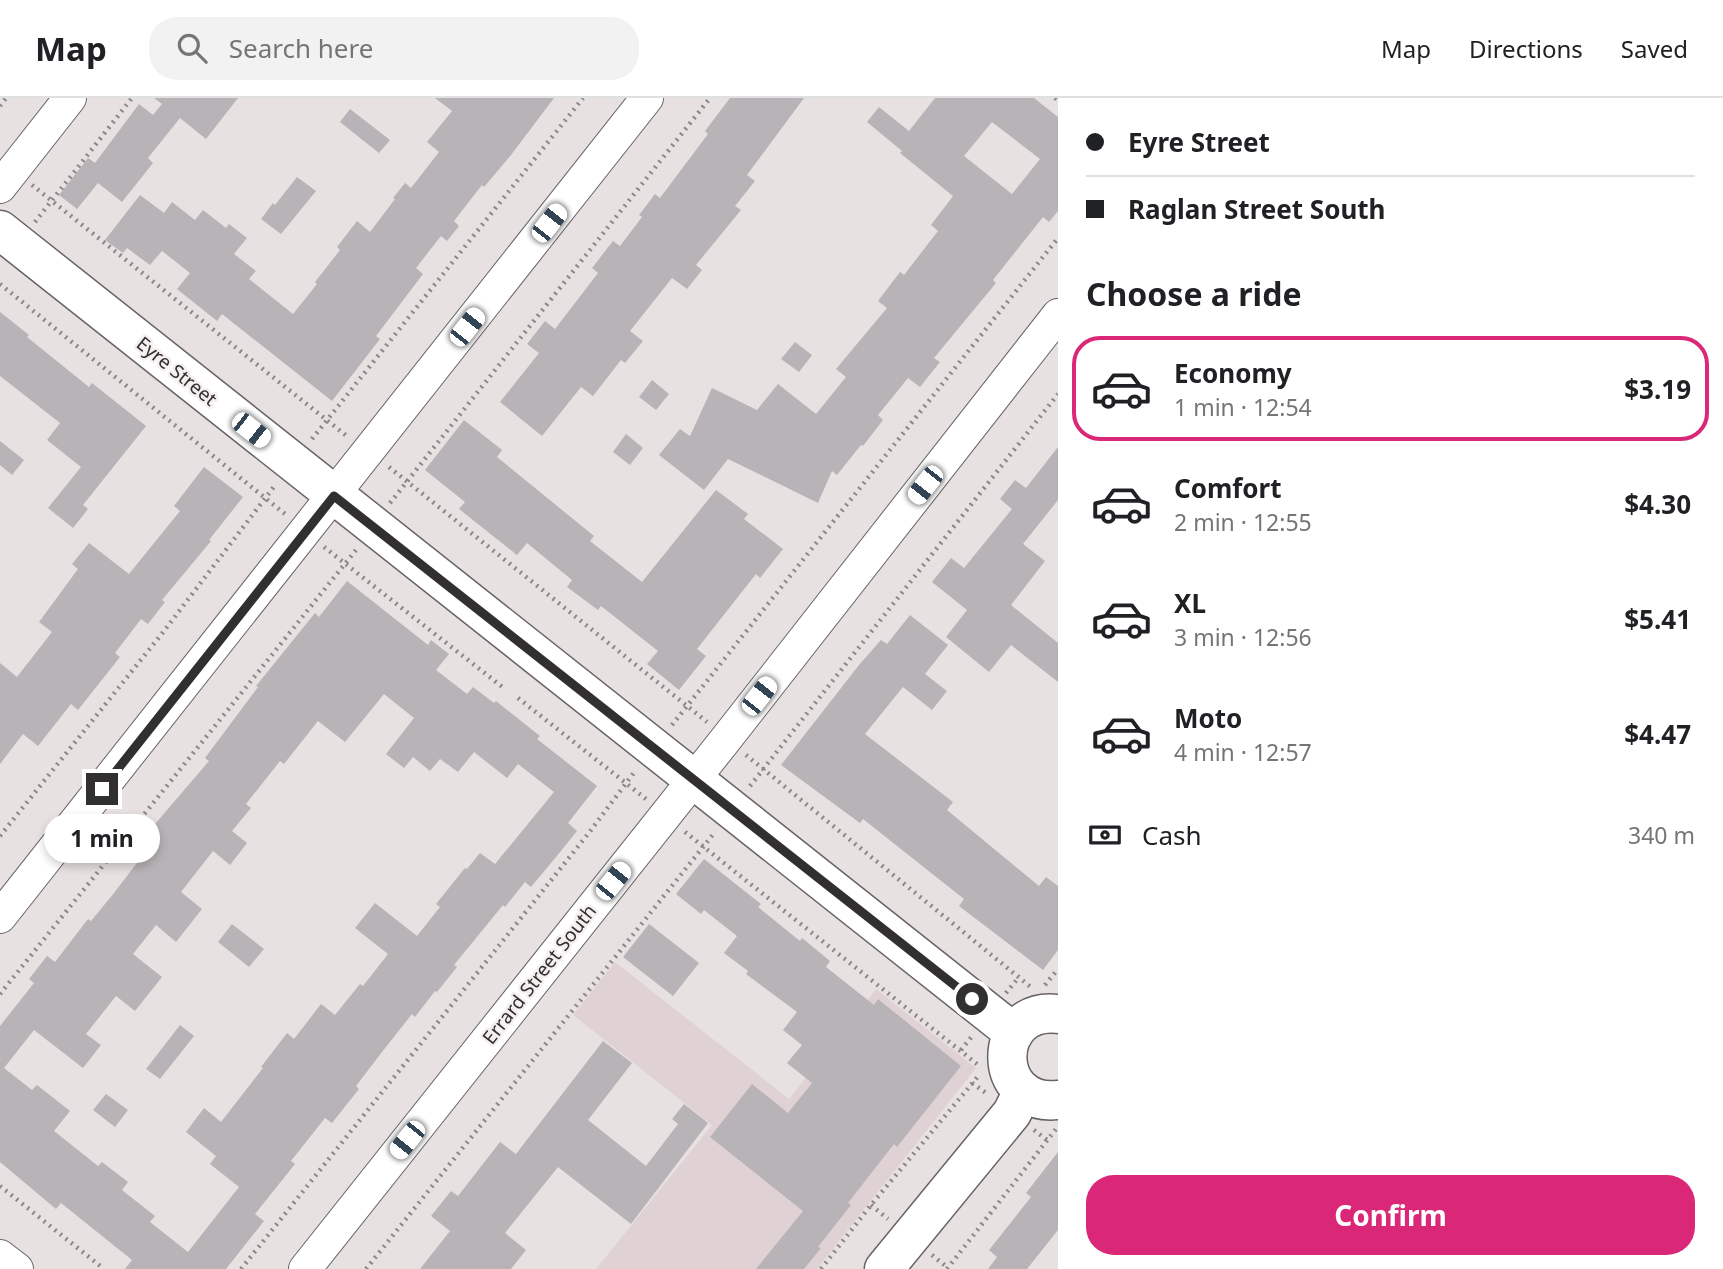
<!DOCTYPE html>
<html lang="en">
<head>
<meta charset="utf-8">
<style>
	:root { --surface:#fff; --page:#f2f2f2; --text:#202124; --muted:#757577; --line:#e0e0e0; --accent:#db2777 }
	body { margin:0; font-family:"Noto Sans",sans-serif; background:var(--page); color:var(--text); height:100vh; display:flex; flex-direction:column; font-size:26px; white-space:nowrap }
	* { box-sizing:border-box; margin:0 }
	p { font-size:23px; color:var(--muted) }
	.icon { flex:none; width:38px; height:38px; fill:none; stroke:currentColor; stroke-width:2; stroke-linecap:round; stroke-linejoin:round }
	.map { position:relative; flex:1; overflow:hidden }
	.panel { display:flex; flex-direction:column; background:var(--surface); width:665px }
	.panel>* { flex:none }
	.hud { display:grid; align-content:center; height:154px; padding:0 28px; background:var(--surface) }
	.end { position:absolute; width:32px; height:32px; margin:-16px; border:9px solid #312f2f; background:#fff; box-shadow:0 0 0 4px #fff }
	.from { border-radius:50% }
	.bubble { position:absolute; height:49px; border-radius:24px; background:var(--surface); box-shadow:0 4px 10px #0003; font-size:23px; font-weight:700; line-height:49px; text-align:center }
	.car { position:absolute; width:21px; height:42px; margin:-21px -10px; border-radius:9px; box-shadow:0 0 5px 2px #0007; background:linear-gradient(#fff 24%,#345 0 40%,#fff 0 76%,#345 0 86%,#fff 0) }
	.hud b { display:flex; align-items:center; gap:24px; height:66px; font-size:26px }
	.hud b+b { border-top:2px solid var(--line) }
	.hud i { width:18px; height:18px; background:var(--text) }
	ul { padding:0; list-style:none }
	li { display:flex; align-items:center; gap:21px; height:105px; margin:0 14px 10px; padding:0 14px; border:4px solid transparent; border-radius:28px }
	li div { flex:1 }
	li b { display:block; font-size:26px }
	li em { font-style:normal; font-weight:700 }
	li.active { border-color:var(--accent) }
	li>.icon { width:63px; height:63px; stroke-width:1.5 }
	h2 { padding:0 28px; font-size:32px; line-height:84px }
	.pay { display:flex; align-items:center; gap:18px; height:77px; padding:0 28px; font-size:26px }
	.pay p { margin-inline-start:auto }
	.button { display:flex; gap:14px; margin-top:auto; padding:14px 28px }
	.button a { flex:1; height:80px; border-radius:28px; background:var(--accent); color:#fff; font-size:28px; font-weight:700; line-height:80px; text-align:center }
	header { display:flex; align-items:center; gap:42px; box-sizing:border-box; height:98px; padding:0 35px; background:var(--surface); border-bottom:2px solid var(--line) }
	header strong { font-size:33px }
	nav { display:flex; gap:38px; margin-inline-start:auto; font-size:24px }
	.search { width:490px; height:63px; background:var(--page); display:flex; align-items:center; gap:18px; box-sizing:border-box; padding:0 24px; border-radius:28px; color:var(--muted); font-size:26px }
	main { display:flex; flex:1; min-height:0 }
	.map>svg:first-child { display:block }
</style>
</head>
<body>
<header>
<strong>Map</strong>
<div class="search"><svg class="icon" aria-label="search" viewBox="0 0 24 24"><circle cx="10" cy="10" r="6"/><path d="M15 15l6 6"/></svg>Search here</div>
<nav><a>Map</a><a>Directions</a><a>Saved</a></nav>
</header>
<main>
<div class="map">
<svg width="1058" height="1171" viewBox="0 0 1058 1171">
	<rect width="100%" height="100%" fill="#e8e1e2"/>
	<path fill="#e0d2d4" d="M615 864 789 1001 876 891 976 970 817 1171H596L712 1027 573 917Z"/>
	<g fill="#b8b3b6" fill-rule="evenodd">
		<path d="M154 0H238L206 41 180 20 148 60 153 65 122 104 98 85 77 111 59 97 88 60 95 65 139 6 153 17 162 6Z"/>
		<path d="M435 0H554L511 57 484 89 482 87 454 123 459 128 447 143 441 138 416 170 423 176 376 238 380 241 332 303 222 216 217 223 177 191 190 175 162 153 150 167 127 150 123 155 105 142 140 97 164 115 172 104 195 122 203 112 226 130 229 126 247 140 234 156 256 173 249 181 293 216 317 186 315 184 340 152 337 149 357 123 370 134 395 101 393 100 405 85 411 90 439 54 427 44 452 13Z"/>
		<path d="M730 0H804L747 77 755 83 735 108 741 112 696 167 702 172 687 191 672 180 630 233 643 243 625 265 621 262 593 298 581 289 542 338 500 304 539 255 527 246 545 223 555 231 598 175 592 170 613 143 620 148 642 119 639 117 655 96 660 100 708 36 705 33Z"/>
		<path d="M935 0H1034L1058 19V113L1049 124 1043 119 993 182 996 185 934 260 940 264 920 289 908 280 878 317 883 322 863 348 861 347 837 377 832 373 818 405 728 361 704 392 659 357 680 331 690 338 712 290 757 312 778 286 816 316 846 279 836 271 887 210 878 203 900 174 904 177 938 133 931 127 953 98 900 55 902 53 867 24 879 9 909 33ZM992 24 1040 61 1012 96 964 58Z"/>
		<path d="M350 11 390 42 379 55 340 24Z"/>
		<path d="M297 79 316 93 281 136 261 121 273 105 275 107Z"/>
		<path d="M0 214 29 237 27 239 89 289 92 285 146 328 83 407 88 411 73 430 48 410 81 369 47 342 60 325 0 278Z"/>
		<path d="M795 244 812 257 799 274 781 261Z"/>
		<path d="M652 282 669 296 656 312 639 299Z"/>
		<path d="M464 322 502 352 497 359 594 438 590 443 642 484 716 392 748 416 744 421 783 451 760 480 756 476 697 551 706 558 679 592 647 566 658 553 601 508 598 512 567 489 572 482 527 445 517 457 459 411 465 404 425 372Z"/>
		<path d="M626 336 643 350 630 367 613 354Z"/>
		<path d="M0 343 24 362 12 377 0 367Z"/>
		<path d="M1058 349V402L1023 446 1045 463 1011 507 1058 545V584L1011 547 989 574 946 539 967 512 932 484 951 460 964 470 1012 411 1000 401 1015 382 1026 390Z"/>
		<path d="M204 369 243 399 209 442 211 443 162 502 165 504 148 526 141 521 115 555 120 559 78 612 71 606 38 648 23 636 0 666V565L17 579 52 534 39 524 78 471 72 466 89 445 129 476 180 413 174 408Z"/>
		<path d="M347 483 428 547 431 542 449 556 436 572 467 596 473 589 494 605 496 603 540 638 537 641 597 688 568 725 577 733 556 759 531 789 525 784 505 809 503 807 454 867 457 869 437 894 435 893 415 919 412 916 382 954 356 988 359 991 332 1025 325 1020 291 1063 295 1066 255 1116 264 1123 226 1171H125L132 1162 61 1105 56 1111 0 1064V928L34 885 29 881 47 858 55 864 88 821 91 823 114 795 146 753 137 747 209 663 205 660 258 589 256 588 315 515 319 519ZM384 596 414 620 386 656 404 670 413 659 430 673 440 661 458 674 474 654 507 680 518 666 554 694 495 766 480 755 467 771 465 770 436 806 440 809 417 838 375 805 355 830 388 856 363 888 360 886 335 917 321 906 294 941 287 935 261 969 263 970 221 1024 204 1010 186 1034 216 1058 210 1066 239 1089 188 1154 150 1124 155 1118 122 1092 128 1084 102 1064 98 1068 54 1033 70 1013 37 987 32 992 4 970 34 932 83 970 101 947 86 936 116 898 135 913 162 879 133 856 156 827 176 844 202 811 181 794 213 753 230 767 247 745 232 733 251 710 246 706 280 663 284 666 318 623 345 644Z"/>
		<path d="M910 517 948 547 925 576 947 593 932 612 903 589 865 636 953 704 947 712 1039 788 1046 779 1058 788V852L1043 872 959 808 964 801 863 721 860 725 781 667 859 567 881 542 887 546Z"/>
		<path d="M704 761 761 806 758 809 800 843 802 840 830 863 826 869 874 907 878 901 961 968 897 1049 894 1046 848 1105 851 1107 818 1149 821 1150 804 1171H756L803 1113 710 1039 752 986 788 1015 812 985 787 965 802 947 783 932 797 914 746 876 748 873 724 855 737 838 704 812 701 816 676 796Z"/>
		<path d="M232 826 264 851 249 869 218 844Z"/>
		<path d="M649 826 699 865 673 898 623 859Z"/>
		<path d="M180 927 194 938 160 981 146 971Z"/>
		<path d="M603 943 632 965 588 1022 646 1068 678 1026 672 1021 684 1006 708 1025 631 1126 558 1069 505 1135 526 1152 511 1171H420L450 1133 431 1118 451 1093 458 1098 500 1044 516 1056Z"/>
		<path d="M106 996 128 1012 115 1029 93 1012Z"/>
		<path d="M1058 1054V1132L1027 1171H988L997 1159 989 1152 1031 1099 1026 1095Z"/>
	</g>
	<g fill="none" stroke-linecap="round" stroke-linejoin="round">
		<g stroke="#696364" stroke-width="34">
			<g id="minor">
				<path d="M0 89 70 0"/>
				<path d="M0 819 647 0"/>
				<path d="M0 1158 17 1171"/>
				<path d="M305 1171 726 641 1058 217"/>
			</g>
		</g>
		<g stroke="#696364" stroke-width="41">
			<g id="major">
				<path d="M0 132 1014 935"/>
				<path d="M1058 916C991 908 990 1009 1058 1002"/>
				<path d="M884 1171 1012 1015 1023 993"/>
			</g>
		</g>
		<g stroke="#8c8788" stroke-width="4.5" stroke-dasharray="2 5" stroke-linecap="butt">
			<path d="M1055 0 1058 3"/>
			<path d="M0 8 6 0"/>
			<path d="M32 87 348 339"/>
			<path d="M35 124 132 0"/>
			<path d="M0 186 285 416"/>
			<path d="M312 341 583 0"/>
			<path d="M389 369 707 624"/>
			<path d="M390 405 710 0"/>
			<path d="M324 449 505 591"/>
			<path d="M518 600 646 701"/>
			<path d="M672 627 1058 140"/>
			<path d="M746 657 1032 890"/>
			<path d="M750 688 1058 296"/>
			<path d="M685 734 977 966"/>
			<path d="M0 738 164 533 276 386"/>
			<path d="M1045 887 1058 871"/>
			<path d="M1006 895 1019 879"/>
			<path d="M0 896 356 452"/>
			<path d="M961 952 973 937"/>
			<path d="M972 985 986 995"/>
			<path d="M1034 1032 1047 1042"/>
			<path d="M0 1088 104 1171"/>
			<path d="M871 1107 888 1121"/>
			<path d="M932 1157 948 1170"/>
			<path d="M241 1171 588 736 636 672"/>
			<path d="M366 1171 715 734"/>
			<path d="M821 1171 871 1107 980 976"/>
			<path d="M947 1171 1056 1031"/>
		</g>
		<use href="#minor" stroke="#fff" stroke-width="32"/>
		<use href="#major" stroke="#fff" stroke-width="38"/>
	</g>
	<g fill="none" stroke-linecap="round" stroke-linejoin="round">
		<path stroke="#312f2f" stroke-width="9" d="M102 691 334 398 972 901"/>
	</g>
	<g text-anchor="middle" stroke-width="5" stroke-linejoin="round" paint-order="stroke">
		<g font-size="19" fill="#312f2f" stroke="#f5efef">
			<text transform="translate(177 273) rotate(39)" y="7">Eyre Street</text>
			<text transform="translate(539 876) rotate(-52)" y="7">Errard Street South</text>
		</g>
	</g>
</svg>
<i class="end from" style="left:972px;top:901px"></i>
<i class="end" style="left:102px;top:691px"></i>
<div class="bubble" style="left:44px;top:716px;width:116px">1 min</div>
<i class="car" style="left:549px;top:125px;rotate:38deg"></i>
<i class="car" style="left:467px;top:229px;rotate:38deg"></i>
<i class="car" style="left:251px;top:332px;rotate:128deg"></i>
<i class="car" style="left:925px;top:387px;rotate:218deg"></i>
<i class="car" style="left:759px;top:598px;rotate:38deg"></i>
<i class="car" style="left:613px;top:783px;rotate:39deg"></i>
<i class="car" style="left:407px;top:1042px;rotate:219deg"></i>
</div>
<section class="panel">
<div class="hud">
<b><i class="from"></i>Eyre Street</b>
<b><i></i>Raglan Street South</b>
</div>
<h2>Choose a ride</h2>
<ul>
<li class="active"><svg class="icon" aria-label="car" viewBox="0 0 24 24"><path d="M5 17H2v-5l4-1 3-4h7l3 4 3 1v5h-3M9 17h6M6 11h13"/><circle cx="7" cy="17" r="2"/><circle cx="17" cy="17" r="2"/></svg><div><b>Economy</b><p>1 min · 12:54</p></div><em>$3.19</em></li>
<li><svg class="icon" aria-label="car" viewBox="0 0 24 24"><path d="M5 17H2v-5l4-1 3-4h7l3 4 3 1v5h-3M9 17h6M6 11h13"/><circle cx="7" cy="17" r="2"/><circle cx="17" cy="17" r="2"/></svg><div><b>Comfort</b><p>2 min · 12:55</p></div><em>$4.30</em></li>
<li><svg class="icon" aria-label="car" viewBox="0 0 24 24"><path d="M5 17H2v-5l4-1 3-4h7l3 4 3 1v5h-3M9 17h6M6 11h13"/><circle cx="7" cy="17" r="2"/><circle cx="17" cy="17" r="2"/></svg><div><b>XL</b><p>3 min · 12:56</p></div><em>$5.41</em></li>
<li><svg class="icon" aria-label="car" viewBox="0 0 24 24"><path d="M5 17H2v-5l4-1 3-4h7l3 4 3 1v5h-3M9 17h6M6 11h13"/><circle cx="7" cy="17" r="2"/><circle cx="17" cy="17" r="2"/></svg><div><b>Moto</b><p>4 min · 12:57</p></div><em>$4.47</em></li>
</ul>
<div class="pay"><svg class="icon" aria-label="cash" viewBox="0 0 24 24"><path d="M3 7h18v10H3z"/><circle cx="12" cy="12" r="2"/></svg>Cash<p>340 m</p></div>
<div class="button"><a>Confirm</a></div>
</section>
</main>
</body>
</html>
